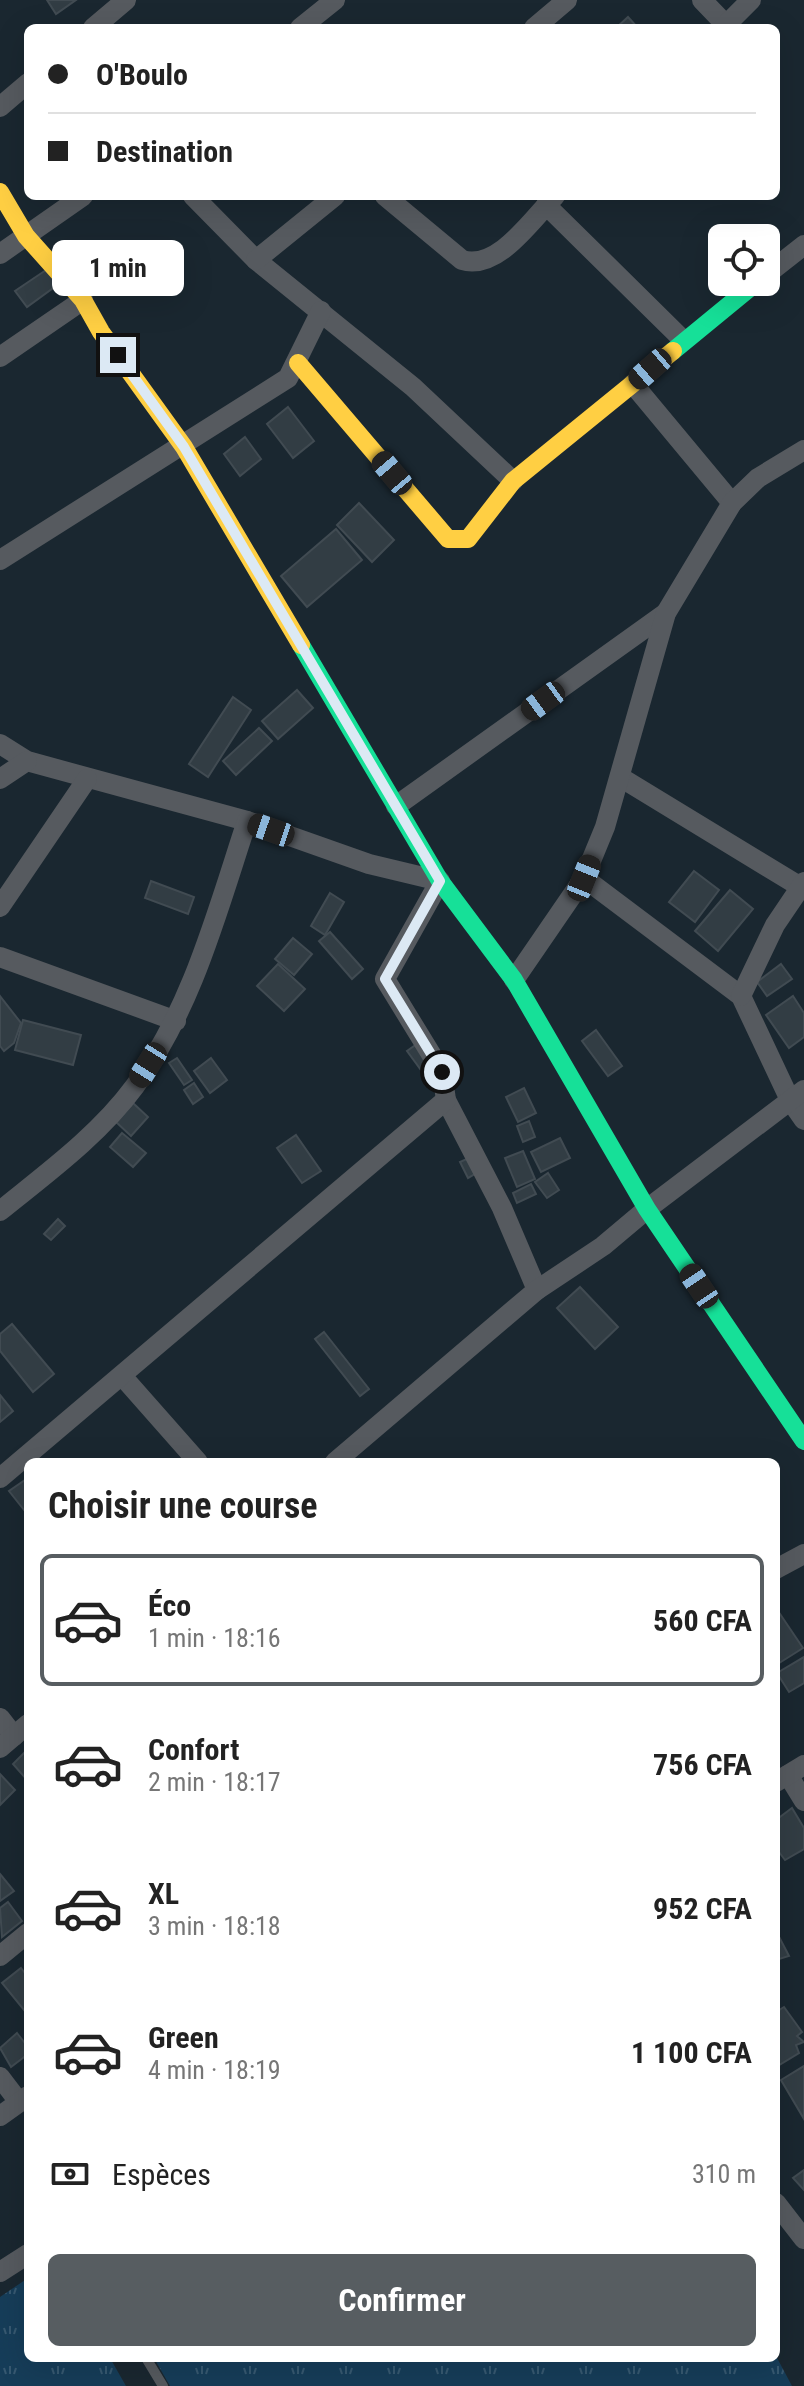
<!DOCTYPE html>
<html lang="fr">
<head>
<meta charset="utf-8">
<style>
	:root { --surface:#fff; --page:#f6f6f6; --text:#222; --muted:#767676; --line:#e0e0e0; --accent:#575d61 }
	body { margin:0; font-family:"Roboto Condensed",sans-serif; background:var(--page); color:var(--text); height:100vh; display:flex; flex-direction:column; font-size:30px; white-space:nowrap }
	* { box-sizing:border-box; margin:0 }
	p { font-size:26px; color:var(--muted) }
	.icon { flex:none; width:44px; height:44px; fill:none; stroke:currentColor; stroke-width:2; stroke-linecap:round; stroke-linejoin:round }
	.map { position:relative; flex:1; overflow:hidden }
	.side { position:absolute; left:24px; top:1458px; width:756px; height:904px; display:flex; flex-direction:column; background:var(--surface); border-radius:12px; box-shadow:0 8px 32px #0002 }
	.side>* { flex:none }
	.banner { position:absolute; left:24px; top:24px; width:756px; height:176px; border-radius:12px; box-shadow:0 8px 32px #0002; display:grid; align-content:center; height:176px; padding:0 24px; background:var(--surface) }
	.tools { position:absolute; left:708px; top:224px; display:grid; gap:16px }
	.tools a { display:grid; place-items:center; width:72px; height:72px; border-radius:12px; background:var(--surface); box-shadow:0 8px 32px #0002; font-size:40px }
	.end { position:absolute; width:36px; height:36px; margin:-18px; border:10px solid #dce9f4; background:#111; box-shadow:0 0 0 4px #111 }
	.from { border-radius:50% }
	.bubble { position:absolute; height:56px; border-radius:12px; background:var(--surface); box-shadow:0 8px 32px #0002; font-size:26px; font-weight:700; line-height:56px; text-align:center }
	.car { position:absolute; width:24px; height:48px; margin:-24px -12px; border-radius:10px; box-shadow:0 0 6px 2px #0007; background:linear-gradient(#222 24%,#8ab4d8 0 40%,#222 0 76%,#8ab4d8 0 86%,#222 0) }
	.banner b { display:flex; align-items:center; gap:28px; height:76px; font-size:30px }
	.banner b+b { border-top:2px solid var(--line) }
	.banner i { width:20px; height:20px; background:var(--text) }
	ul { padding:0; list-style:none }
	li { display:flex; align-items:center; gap:24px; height:132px; margin:0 16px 12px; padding:0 8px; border:4px solid transparent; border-radius:12px }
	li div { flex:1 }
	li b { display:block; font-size:30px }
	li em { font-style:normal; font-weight:700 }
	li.on { border-color:var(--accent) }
	li>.icon { width:72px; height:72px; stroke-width:1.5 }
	h2 { padding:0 24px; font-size:36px; line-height:96px }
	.pay { display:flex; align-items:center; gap:20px; height:88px; padding:0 24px; font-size:30px }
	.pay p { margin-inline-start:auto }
	.action { display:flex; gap:16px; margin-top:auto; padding:16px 24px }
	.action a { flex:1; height:92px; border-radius:12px; background:var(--accent); color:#fff; font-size:32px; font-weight:700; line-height:92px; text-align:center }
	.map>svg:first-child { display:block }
</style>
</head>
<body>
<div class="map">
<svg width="804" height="2386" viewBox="0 0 804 2386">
	<defs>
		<pattern id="grass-tufts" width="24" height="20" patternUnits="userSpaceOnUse" patternTransform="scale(2)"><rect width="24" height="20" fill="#163d59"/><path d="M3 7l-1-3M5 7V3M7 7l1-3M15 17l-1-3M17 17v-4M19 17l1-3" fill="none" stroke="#375971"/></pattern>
	</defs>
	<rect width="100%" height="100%" fill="#1a2730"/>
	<g fill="url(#grass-tufts)">
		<path d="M28 2278V2358H110L126 2386H0V2297Z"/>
		<path d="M776 2356 792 2386H170L154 2358Z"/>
	</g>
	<g fill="#323d44" stroke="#414b52" stroke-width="2">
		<path d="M47 0H76L56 14Z"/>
		<path d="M628 17 638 28H616Z"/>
		<path d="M49 268 60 283 27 307 15 291Z"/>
		<path d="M288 407 314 441 293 458 267 424Z"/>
		<path d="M245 437 261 459 240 476 224 454Z"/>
		<path d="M359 503 394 540 372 562 337 525Z"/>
		<path d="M336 529 362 560 307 607 281 576Z"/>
		<path d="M297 690 313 708 278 739 262 721Z"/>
		<path d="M233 697 251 710 208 777 189 764Z"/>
		<path d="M259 728 272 741 236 775 223 761Z"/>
		<path d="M694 871 719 890 695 922 669 902Z"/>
		<path d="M151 881 194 897 188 914 145 898Z"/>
		<path d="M730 890 753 909 718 951 695 931Z"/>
		<path d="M330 893 344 902 325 935 311 926Z"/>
		<path d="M330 932 363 969 352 979 319 941Z"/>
		<path d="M293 938 312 954 294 975 275 959Z"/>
		<path d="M278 964 305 989 284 1011 257 986Z"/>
		<path d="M781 964 792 979 767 996 757 982Z"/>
		<path d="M0 996 21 1023 14 1043 4 1051 0 1046Z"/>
		<path d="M793 996 804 1013V1037L789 1048 766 1015Z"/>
		<path d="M23 1020 81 1035 73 1065 15 1050Z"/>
		<path d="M596 1030 622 1066 608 1076 582 1041Z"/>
		<path d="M417 1044 431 1063 421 1070 407 1051Z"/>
		<path d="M177 1058 192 1080 184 1085 169 1063Z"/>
		<path d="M211 1058 227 1080 210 1093 194 1071Z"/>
		<path d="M194 1083 203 1097 193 1104 184 1090Z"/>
		<path d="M524 1088 536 1113 518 1122 506 1097Z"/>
		<path d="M133 1103 148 1117 131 1136 116 1122Z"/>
		<path d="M529 1121 535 1137 523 1142 517 1126Z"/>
		<path d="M122 1133 146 1153 133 1167 110 1147Z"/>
		<path d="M296 1135 321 1171 302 1183 277 1148Z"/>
		<path d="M560 1138 570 1158 541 1172 531 1152Z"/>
		<path d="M523 1151 535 1179 517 1187 505 1158Z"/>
		<path d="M471 1157 478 1172 468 1178 460 1162Z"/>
		<path d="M548 1173 559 1190 547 1198 535 1182Z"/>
		<path d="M531 1184 536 1194 517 1203 513 1193Z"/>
		<path d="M58 1219 65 1226 51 1240 44 1234Z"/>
		<path d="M580 1287 618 1327 595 1349 557 1308Z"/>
		<path d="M12 1324 54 1374 33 1392 0 1351V1334Z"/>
		<path d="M324 1332 369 1389 360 1396 315 1339Z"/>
		<path d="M0 1395 13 1411 0 1422Z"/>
		<path d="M28 1478V1515L9 1491Z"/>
		<path d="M776 1608 803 1648 776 1665Z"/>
		<path d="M804 1657V1683L789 1692 777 1673Z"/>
		<path d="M28 1749V1781L13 1764Z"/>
		<path d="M0 1774 15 1790 0 1805Z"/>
		<path d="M792 1808 804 1828V1849L785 1860 776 1848V1820Z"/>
		<path d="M0 1874 14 1891 0 1901Z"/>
		<path d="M8 1902 22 1921 2 1937 0 1908Z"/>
		<path d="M776 1931 789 1956 776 1960Z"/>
		<path d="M21 1968 28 1977V2015L2 1983Z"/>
		<path d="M784 2007 802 2032 797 2036 804 2042 796 2045 799 2053 776 2067V2012Z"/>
		<path d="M17 2033 28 2047V2054L11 2067 0 2048Z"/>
		<path d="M804 2066V2119L781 2080Z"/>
		<path d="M804 2170V2190L793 2178Z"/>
	</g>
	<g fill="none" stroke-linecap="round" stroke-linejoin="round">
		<path stroke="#565a5f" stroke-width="10" d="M146 2358 163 2386"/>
		<g stroke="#565a5f" stroke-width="20">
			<path d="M702 0 726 25"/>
			<path d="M93 28 126 0"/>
			<path d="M300 28 335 0"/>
			<path d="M534 28 567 0"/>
			<path d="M723 28 751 0"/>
			<path d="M0 107 28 83"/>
			<path d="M193 196 256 260 413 387 513 481"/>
			<path d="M385 196 462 260C498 271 532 219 555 196"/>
			<path d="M546 205 683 340"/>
			<path d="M0 254 83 196"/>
			<path d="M256 260 335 196"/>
			<path d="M766 275 804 245"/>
			<path d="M0 357 83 300"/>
			<path d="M633 384 732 503"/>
			<path d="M0 560 288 378 321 311"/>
			<path d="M0 744 27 761 247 821 369 864 440 881 385 979 442 1072 446 1100 502 1208 537 1290"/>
			<path d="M620 777 799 886"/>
			<path d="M0 779 27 761"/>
			<path d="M396 806 666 613"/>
			<path d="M584 878 741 996 790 1100 804 1120"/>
			<path d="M0 907 87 779"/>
			<path d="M0 957 176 1021"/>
			<path d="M514 980 584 878 605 827 666 613 732 503 758 478 804 450"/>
			<path d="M741 996 775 925 804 882"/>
			<path d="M0 1211C47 1173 99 1135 135 1086 192 1008 217 912 247 821"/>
			<path d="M123 1377 198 1462"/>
			<path d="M335 1462 537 1290 603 1246 647 1209 804 1090"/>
			<path d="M0 1478 446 1100"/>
			<path d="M776 1569 804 1554"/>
			<path d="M0 1718 14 1736"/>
			<path d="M0 1748 28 1724"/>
			<path d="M788 1775 804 1801"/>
			<path d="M776 1782 804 1765"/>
			<path d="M0 1956 28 1933"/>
			<path d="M0 2077 19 2102"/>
			<path d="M0 2116 28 2096"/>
			<path d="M776 2203 804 2239"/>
			<path d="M0 2272 28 2254"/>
		</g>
		<g stroke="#16e098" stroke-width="18">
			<path d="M673 351 757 282"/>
			<path d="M301 645 440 881 514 980 647 1209 804 1441"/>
		</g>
		<g stroke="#ffcf43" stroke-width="18">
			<path d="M0 192 26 236 83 300 101 332 184 447 301 645"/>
			<path d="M298 363 448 539H468L513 481 673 351"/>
		</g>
	</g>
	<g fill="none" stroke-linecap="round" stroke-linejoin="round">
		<path stroke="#dce9f4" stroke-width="10" d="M118 355 184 447 440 881 385 979 442 1072"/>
	</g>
</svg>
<div class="tools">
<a><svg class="icon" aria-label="locate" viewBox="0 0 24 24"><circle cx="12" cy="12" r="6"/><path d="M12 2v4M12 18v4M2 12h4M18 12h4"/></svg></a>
</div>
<i class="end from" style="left:442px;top:1072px"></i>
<i class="end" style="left:118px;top:355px"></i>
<div class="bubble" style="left:52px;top:240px;width:132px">1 min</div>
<i class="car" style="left:650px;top:369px;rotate:229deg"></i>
<i class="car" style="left:392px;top:473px;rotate:320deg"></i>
<i class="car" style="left:543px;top:701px;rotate:234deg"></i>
<i class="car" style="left:271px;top:830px;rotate:289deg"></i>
<i class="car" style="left:584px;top:878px;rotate:22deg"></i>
<i class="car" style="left:148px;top:1065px;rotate:212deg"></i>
<i class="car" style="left:699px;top:1286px;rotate:326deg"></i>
<div class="banner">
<b><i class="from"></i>O'Boulo</b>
<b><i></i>Destination</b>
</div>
<section class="side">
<h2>Choisir une course</h2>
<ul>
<li class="on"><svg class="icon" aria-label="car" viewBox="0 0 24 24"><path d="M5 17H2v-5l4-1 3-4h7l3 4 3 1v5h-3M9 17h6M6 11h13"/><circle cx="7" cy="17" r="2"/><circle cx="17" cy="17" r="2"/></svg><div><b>Éco</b><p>1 min · 18:16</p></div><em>560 CFA</em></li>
<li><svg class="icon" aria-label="car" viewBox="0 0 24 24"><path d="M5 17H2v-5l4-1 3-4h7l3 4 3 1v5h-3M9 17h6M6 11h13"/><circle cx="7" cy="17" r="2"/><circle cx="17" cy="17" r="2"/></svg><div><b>Confort</b><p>2 min · 18:17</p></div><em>756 CFA</em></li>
<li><svg class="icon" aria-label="car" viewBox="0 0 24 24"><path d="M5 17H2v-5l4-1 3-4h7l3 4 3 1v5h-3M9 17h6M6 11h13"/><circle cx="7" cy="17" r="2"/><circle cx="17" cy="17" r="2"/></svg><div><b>XL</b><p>3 min · 18:18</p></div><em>952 CFA</em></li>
<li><svg class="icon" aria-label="car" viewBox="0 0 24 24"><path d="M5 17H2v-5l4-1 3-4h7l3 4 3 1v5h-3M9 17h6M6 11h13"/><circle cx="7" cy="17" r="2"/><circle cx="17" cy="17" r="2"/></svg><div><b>Green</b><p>4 min · 18:19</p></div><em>1 100 CFA</em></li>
</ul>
<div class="pay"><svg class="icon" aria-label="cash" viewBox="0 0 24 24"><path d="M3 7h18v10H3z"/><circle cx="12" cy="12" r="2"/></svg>Espèces<p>310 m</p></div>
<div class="action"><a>Confirmer</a></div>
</section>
</div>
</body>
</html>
